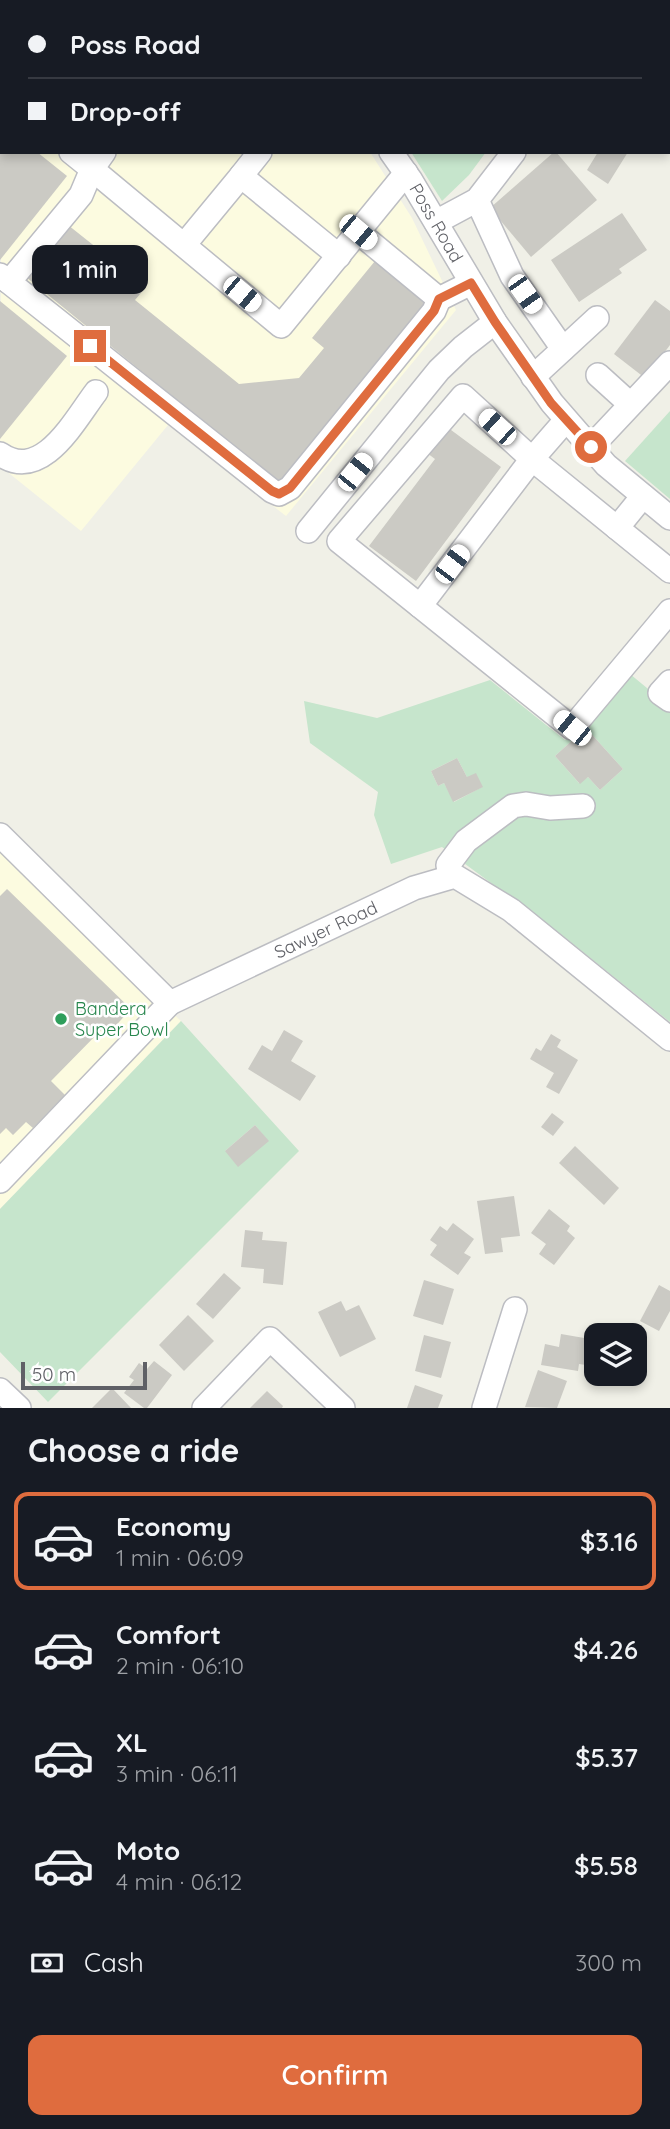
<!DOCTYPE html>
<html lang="en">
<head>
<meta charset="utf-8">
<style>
	:root { --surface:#171b24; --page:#20242c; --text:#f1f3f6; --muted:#9ea1a6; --line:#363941; --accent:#df6c3e }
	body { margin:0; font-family:Quicksand,sans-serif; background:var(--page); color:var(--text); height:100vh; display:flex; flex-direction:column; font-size:26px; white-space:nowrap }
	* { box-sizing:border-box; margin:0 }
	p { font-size:23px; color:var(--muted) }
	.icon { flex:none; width:38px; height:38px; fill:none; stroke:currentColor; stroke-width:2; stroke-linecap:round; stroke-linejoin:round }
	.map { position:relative; height:1408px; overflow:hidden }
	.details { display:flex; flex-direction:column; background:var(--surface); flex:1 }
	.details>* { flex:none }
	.banner { position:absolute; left:0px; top:0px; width:670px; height:154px; box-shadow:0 4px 10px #0003; display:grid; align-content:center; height:154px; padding:0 28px; background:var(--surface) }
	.buttons { position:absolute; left:584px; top:1323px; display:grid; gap:14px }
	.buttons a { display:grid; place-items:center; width:63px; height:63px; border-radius:14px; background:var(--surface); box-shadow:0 4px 10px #0003; font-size:35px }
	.scale { position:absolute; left:21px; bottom:18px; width:126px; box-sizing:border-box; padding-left:7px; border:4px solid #5f6066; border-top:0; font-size:19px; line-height:24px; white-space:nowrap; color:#5f6066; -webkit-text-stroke:5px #fff; paint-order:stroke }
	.end { position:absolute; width:32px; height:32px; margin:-16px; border:9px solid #df6c3e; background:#fff; box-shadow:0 0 0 4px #fff }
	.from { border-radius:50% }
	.bubble { position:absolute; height:49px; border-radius:14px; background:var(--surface); box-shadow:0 4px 10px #0003; font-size:23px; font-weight:600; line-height:49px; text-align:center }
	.car { position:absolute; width:21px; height:42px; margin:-21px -10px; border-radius:9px; box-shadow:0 0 5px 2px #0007; background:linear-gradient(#fff 24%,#345 0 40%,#fff 0 76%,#345 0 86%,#fff 0) }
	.banner b { display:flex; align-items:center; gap:24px; height:66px; font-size:26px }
	.banner b+b { border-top:2px solid var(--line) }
	.banner i { width:18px; height:18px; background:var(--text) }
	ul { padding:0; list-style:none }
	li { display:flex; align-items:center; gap:21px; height:98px; margin:0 14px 10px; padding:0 14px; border:4px solid transparent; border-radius:14px }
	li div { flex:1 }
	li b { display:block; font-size:26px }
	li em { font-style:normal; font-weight:600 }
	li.active { border-color:var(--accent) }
	li>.icon { width:63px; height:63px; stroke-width:1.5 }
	h2 { padding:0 28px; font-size:32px; line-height:84px }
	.pay { display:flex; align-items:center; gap:18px; height:77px; padding:0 28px; font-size:26px }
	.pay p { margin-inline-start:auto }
	.action { display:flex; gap:14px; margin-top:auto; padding:14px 28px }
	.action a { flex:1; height:80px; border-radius:14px; background:var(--accent); color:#fff; font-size:28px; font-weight:600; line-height:80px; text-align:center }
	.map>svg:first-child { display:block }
</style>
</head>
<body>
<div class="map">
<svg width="670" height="1408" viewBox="0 0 670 1408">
	<rect width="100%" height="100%" fill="#f0f0e7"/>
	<g fill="#fcfbe0">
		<path d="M2 61V152H370L412 218 456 310 286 516 168 425 81 531 0 466Z"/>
		<path d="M0 849 181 1021 0 1209Z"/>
	</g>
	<g fill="#c6e5cc" fill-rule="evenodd">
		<path d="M435 0H670V121L668 2H433Z"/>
		<path d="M411 152H486L469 175 442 201Z"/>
		<path d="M670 411V499L625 461Z"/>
		<path d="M630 674 670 707V1022L563 936 442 847 391 864 374 815 378 792 310 743 304 701 377 718 490 680 565 740ZM586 728 623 769 600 790 588 777 579 783 555 756ZM457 758 467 777 482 787 454 802 444 783 438 786 431 771Z"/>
		<path d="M181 1021 299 1151 48 1402 0 1352V1209ZM255 1125 268 1141 225 1151Z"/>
	</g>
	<g fill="#cbcac4">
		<path d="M0 152H37L67 176 0 260Z"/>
		<path d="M554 152H556L597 200 531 257 490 208Z"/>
		<path d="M598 152H628L608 184 587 170Z"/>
		<path d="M622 213 647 250 619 269 622 273 579 302 551 260Z"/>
		<path d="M68 225 146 287 135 300 239 384 299 378 324 348 312 338 375 261 426 303 280 484 26 277Z"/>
		<path d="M655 300 670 311V345L645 378 614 354Z"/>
		<path d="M0 301 67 356 0 439Z"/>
		<path d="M447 427 501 467 416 581 369 546 435 459 427 453Z"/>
		<path d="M586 728 623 769 600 790 588 777 580 784 555 756Z"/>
		<path d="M457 758 467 777 476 773 483 787 453 802 444 783 438 786 431 771Z"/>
		<path d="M7 889 131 1009 108 1034 102 1029 51 1081 65 1095 33 1128 26 1122 13 1135 6 1128 0 1134V896Z"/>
		<path d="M284 1030 303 1041 291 1061 316 1076 300 1101 248 1069 262 1045 272 1051Z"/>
		<path d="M551 1034 561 1040 557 1047 578 1060 559 1094 546 1087 554 1073 530 1059 536 1048 541 1051Z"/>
		<path d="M552 1113 564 1122 553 1136 541 1127Z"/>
		<path d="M255 1125 269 1141 238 1167 225 1151Z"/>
		<path d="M575 1146 619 1188 604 1205 559 1163Z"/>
		<path d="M514 1196 520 1236 501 1238 503 1252 485 1254 477 1201Z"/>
		<path d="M549 1209 570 1226 567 1231 575 1238 554 1265 539 1254 546 1244 531 1233Z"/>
		<path d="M453 1223 474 1239 464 1253 471 1257 458 1275 430 1255 437 1245 430 1240 440 1226 447 1231Z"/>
		<path d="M245 1230 263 1232 262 1240 287 1242 283 1285 263 1283 264 1269 241 1267Z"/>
		<path d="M224 1273 241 1288 213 1319 196 1304Z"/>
		<path d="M424 1280 454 1289 443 1325 413 1316Z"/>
		<path d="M659 1285 670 1291V1311L659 1331 640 1321Z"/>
		<path d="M341 1301 346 1311 359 1305 376 1339 340 1357 318 1312Z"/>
		<path d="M188 1315 214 1341 184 1371 159 1345Z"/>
		<path d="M561 1334 590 1339 586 1365 579 1364 578 1371 541 1365 545 1344 559 1347Z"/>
		<path d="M424 1335 451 1342 441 1378 415 1371Z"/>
		<path d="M154 1361 172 1375 147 1408H144L124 1393 134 1380 129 1377 139 1363 147 1369Z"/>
		<path d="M538 1370 567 1381 557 1408 525 1407Z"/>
		<path d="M415 1385 443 1395 438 1408H407Z"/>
		<path d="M112 1388 131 1408H92Z"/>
		<path d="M267 1391 283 1406 282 1408H250Z"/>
	</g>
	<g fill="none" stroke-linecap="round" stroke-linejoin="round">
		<g stroke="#bcbdc2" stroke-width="26">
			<g id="minor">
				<path d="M166 0 168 2"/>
				<path d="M238 0 240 2"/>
				<path d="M82 2 83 0"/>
				<path d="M386 2 387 0"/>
				<path d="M0 35 2 37"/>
				<path d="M0 71 2 69"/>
				<path d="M0 97 2 99"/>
				<path d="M104 152 92 169 281 326 406 173"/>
				<path d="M260 152 241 176 339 256"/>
				<path d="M391 152 410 179 495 322 552 403 606 465 670 518"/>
				<path d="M477 200 512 276 563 349"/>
				<path d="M436 222 477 200 514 152"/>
				<path d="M358 232 439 299 471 283"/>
				<path d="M184 245 241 176"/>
				<path d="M0 275 272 491 279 494 290 488 434 311 439 299"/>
				<path d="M9 282 81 195 92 169 71 152"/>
				<path d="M598 375 630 404"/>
				<path d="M533 377 597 318"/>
				<path d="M566 420 532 459 463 396 339 541 572 728 670 611"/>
				<path d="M591 447 670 363"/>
				<path d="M0 454C42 483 74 421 96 392"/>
				<path d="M617 528 643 496"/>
				<path d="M308 531 439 370 463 347 495 322"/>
				<path d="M420 606 532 459 670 571"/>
				<path d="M670 682 660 693 670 700"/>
				<path d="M0 835 170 1003 414 888 455 876 511 910 670 1039"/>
				<path d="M450 877 448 865 466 841 513 806 526 804 550 808 583 806"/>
				<path d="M0 1181 170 1003"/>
				<path d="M0 1390 19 1408"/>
				<path d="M204 1408 270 1339 343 1408"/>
				<path d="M484 1408 515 1309"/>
			</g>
		</g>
		<use href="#minor" stroke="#fff" stroke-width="23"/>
	</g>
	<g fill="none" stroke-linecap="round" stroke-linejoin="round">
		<path stroke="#df6c3e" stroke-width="9" d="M90 346 272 491 279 494 290 488 434 311 439 299 471 283 495 322 551 403 591 447"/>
	</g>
	<circle fill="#2e9e5b" stroke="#fff" stroke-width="2.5" cx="61" cy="1019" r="7"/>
	<g text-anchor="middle" stroke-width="5" stroke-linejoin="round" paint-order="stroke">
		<g font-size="18" fill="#5f6066" stroke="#fff">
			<text transform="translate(436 223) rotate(60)" y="6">Poss Road</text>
			<text transform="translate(326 930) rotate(-25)" y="6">Sawyer Road</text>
		</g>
		<g font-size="18" fill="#27864d" stroke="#fff" text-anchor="start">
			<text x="75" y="1015">Bandera<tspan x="75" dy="21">Super Bowl</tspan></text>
		</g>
	</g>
</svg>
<div class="buttons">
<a><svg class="icon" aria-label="layers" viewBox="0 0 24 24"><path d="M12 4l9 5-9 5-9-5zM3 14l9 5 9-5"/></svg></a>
</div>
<div class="scale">50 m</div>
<i class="end from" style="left:591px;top:447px"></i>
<i class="end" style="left:90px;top:346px"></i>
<div class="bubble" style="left:32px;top:245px;width:116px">1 min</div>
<i class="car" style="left:358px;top:232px;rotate:130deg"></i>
<i class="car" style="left:242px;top:294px;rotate:130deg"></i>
<i class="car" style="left:525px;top:294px;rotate:145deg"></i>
<i class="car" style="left:497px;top:427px;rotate:312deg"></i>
<i class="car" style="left:355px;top:472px;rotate:39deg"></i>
<i class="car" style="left:452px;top:564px;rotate:37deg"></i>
<i class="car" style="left:572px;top:728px;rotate:309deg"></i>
<div class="banner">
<b><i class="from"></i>Poss Road</b>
<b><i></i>Drop-off</b>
</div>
</div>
<section class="details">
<h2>Choose a ride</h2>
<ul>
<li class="active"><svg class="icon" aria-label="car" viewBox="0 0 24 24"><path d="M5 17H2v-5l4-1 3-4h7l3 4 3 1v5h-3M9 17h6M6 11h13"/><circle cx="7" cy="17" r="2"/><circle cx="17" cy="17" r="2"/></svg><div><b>Economy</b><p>1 min · 06:09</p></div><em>$3.16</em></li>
<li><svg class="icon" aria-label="car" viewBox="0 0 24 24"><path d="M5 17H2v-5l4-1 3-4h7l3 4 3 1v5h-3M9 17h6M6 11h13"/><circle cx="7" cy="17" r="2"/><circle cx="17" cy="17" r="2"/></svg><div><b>Comfort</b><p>2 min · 06:10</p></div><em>$4.26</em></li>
<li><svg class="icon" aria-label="car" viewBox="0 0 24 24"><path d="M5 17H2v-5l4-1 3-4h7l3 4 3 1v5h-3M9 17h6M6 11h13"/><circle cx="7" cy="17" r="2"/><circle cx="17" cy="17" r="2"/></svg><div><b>XL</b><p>3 min · 06:11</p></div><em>$5.37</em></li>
<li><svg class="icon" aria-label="car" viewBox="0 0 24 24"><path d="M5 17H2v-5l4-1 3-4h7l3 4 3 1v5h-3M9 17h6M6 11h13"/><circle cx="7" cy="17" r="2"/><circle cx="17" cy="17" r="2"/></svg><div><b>Moto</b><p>4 min · 06:12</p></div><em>$5.58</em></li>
</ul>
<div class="pay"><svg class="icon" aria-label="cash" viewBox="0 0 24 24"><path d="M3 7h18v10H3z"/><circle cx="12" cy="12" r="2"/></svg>Cash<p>300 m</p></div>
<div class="action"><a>Confirm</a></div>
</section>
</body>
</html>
